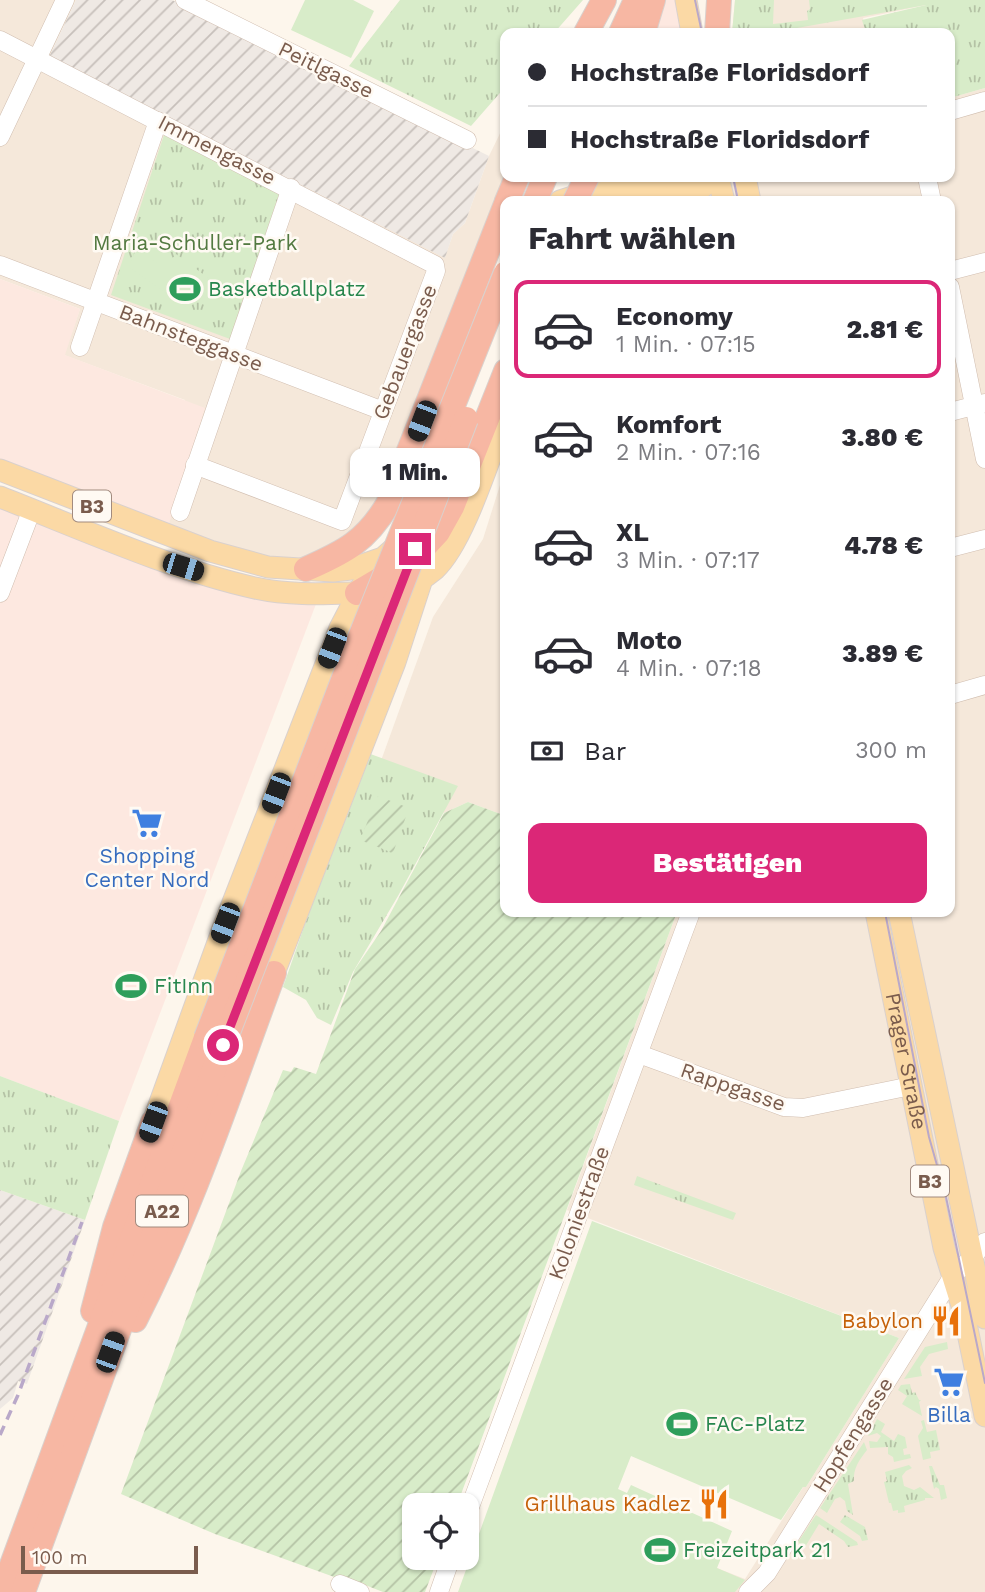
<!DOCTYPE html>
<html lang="de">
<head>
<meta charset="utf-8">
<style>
	:root { --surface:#fff; --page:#f2f2f3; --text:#2b2b33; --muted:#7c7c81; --line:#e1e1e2; --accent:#db2777 }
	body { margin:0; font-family:"Work Sans",sans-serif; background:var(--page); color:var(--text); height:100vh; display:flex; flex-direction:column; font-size:26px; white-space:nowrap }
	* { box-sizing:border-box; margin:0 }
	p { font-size:23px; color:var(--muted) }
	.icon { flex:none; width:38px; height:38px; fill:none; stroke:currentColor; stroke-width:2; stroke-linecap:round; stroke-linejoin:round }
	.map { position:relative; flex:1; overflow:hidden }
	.sheet { position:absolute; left:500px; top:196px; width:455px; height:721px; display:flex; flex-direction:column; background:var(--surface); border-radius:14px; box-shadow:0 2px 5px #0004 }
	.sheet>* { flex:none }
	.banner { position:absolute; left:500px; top:28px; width:455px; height:154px; border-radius:14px; box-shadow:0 2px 5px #0004; display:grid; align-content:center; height:154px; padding:0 28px; background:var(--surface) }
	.buttons { position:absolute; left:402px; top:1493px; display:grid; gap:14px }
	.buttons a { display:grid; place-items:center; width:77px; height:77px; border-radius:14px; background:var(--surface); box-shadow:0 2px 5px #0004; font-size:35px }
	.scale { position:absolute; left:21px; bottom:18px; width:177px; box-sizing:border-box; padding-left:7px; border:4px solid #7a5c4d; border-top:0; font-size:19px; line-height:24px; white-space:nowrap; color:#7a5c4d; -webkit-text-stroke:5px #fffaf3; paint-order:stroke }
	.end { position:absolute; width:32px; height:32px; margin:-16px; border:9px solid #db2777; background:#fff; box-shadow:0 0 0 4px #fff }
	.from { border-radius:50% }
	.bubble { position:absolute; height:49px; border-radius:14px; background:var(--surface); box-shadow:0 2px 5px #0004; font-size:23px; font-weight:800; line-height:49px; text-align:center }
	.car { position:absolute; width:21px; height:42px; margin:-21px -10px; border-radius:9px; box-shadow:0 0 5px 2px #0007; background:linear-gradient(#222 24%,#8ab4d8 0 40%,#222 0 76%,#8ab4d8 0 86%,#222 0) }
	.banner b { display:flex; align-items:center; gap:24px; height:66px; font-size:26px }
	.banner b+b { border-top:2px solid var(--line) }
	.banner i { width:18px; height:18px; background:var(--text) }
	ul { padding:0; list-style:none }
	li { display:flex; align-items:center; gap:21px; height:98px; margin:0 14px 10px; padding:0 14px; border:4px solid transparent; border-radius:14px }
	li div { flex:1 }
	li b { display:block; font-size:26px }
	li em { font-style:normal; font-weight:800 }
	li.current { border-color:var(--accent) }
	li>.icon { width:63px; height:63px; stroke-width:1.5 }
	h2 { padding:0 28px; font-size:32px; line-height:84px }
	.pay { display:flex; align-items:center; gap:18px; height:77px; padding:0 28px; font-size:26px }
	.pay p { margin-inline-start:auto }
	.cta { display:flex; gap:14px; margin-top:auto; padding:14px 28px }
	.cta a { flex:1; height:80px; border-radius:14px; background:var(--accent); color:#fff; font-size:28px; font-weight:800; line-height:80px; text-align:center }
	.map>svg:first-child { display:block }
</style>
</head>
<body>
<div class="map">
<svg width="985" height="1592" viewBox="0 0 985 1592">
	<defs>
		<pattern id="industrial-furrows" width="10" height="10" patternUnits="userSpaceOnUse" patternTransform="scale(1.75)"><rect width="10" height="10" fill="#efe9e4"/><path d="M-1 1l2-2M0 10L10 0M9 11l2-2" fill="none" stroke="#c7c0bb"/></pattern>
		<pattern id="grass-tufts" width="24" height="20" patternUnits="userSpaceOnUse" patternTransform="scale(1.75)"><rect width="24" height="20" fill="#d8ecc9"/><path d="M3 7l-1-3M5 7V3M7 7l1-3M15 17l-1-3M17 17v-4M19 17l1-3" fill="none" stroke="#b4c2a5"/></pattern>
		<pattern id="garden-furrows" width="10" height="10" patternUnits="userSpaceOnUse" patternTransform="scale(1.75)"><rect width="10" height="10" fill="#d8ecc9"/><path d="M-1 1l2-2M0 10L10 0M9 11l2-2" fill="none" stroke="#b4c2a5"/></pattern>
	</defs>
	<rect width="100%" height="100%" fill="#fdf6ec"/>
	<g fill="#f5e8da">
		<path d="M0 0H76L49 57 445 257 453 234 465 223 489 156 506 121V177L380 500 348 537 299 559 276 560 244 553 168 527 185 400 64 355 80 309 0 279Z"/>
		<path d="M735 0H950L863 18 866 33H732Z"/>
		<path d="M985 88V1592H707L717 1568 745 1579 792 1504 804 1486 806 1487 899 1338 567 1210 677 912H950V201H587L688 177H950V98Z"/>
		<path d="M506 466V816L468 802 444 813 374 780 433 617 483 539Z"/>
	</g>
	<g fill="#fde8e0">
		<path d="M661 0H695L700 33H652Z"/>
		<path d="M0 279 80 309 65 355 205 408 168 527 0 465Z"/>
		<path d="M0 506 316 604 119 1121 0 1076Z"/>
	</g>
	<g fill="url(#industrial-furrows)">
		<path d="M76 0H172L489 156 465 223 453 234 445 258 49 57Z"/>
		<path d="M0 1190 85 1220 27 1384 18 1381 13 1398 0 1409Z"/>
	</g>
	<g fill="url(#grass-tufts)">
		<path d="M400 0H583L554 33H506V86L471 126 349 66Z"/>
		<path d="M735 0H774L773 24 808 20 807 11 810 9 809 0H985V88L950 98V33H866L862 20 926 5 769 33H732Z"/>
		<path d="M164 135 280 192 230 339 111 295Z"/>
		<path d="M365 752 458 786 398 896 353 972 331 1025 317 1018 306 1000 283 987Z"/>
		<path d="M0 1076 119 1121 85 1220 0 1190Z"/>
		<path d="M637 1176 736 1213 733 1220 634 1185Z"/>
		<path d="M947 1342 948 1349 929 1354 920 1367 922 1376 904 1379 925 1347Z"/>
		<path d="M910 1384 912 1393 915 1392 919 1400H921L919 1402 922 1416 902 1404 907 1396 898 1390 901 1385Z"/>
		<path d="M877 1419 885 1424 881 1432 894 1441 898 1434 905 1437 907 1448 903 1449 904 1455 910 1454 911 1458 894 1462 893 1457 888 1454V1447L870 1448 869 1441 877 1442 881 1436 877 1433 868 1436Z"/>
		<path d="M924 1420 927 1432 936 1430 940 1450 930 1452 931 1458 923 1460 918 1436 923 1428 921 1421Z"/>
		<path d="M864 1442 867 1450C859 1460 853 1469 854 1481L848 1484 853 1515 847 1511 845 1501 840 1497 835 1499 827 1513 820 1508Z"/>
		<path d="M909 1465 912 1468 906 1471 902 1476 904 1486 914 1490 920 1487 934 1498H925V1500L904 1506 905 1512 898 1513V1510L893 1511 891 1503H889L884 1482 887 1481 885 1472Z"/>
		<path d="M929 1466H932L940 1485H944L947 1498 941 1500 939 1489 936 1487 934 1489Z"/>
		<path d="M816 1515 857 1542 858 1545 848 1547 844 1541 819 1524 805 1547 798 1542Z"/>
		<path d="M845 1515 865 1527 868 1540 862 1541 860 1536 840 1522Z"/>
	</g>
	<g fill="url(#garden-furrows)">
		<path d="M378 796 409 808 393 853 360 840Z"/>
		<path d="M468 802 506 816V912H677L457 1505H415V1558H438L425 1592H383L350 1579 348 1582 215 1534 121 1494 241 1171 283 1070 291 1072 294 1067 316 1074 355 969 381 931 444 813Z"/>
	</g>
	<g fill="#d8ecc9">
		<path d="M305 0H353L374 11 351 58 291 30Z"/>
		<path d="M136 249 165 269 176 254 211 280 189 309 129 267Z"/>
		<path d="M592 1221 899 1338 806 1487H803L781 1520 631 1456 618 1489 627 1493 631 1485 732 1531 717 1568 745 1580 735 1592H458Z"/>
	</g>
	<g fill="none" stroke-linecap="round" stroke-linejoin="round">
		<g stroke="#d1beb0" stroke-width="19">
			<g id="minor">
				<path d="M185 0 467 140"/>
				<path d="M0 40 435 265 436 271 342 521 195 465"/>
				<path d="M950 111 985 101"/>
				<path d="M0 137 65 0"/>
				<path d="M927 177 932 201"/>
				<path d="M0 265 383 411"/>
				<path d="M950 271 985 262"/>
				<path d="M950 287 985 459"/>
				<path d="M80 347 158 121"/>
				<path d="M950 412 985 403"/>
				<path d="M180 512 291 188"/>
				<path d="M950 548 985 539"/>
				<path d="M0 593 32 509"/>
				<path d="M950 695 985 685"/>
				<path d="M639 1054 784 1107 803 1108 911 1086"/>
				<path d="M467 1515 691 912"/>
				<path d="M340 1584 360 1592"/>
				<path d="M439 1592 451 1558"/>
				<path d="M748 1592 767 1573 954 1274 972 1258 985 1242"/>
			</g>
		</g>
		<g stroke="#dad1cd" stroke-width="23">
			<g id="major">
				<path d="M686 0 692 33"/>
				<path d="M718 177 724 201"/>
				<path d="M745 177 750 201"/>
				<path d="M560 201 579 195 637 189 684 177"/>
				<path d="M658 201 703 187 716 177"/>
				<path d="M0 470 210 551 268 567 333 571 351 569 383 558 399 544"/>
				<path d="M0 497C82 529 170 569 255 588 286 595 319 594 351 593 382 592 410 591 435 569 464 542 490 455 506 415"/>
				<path id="s1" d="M876 912 944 1248 963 1309 985 1416"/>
				<path d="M899 912 985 1318"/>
				<path d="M274 973 395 662 422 579"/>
				<path d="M153 1122 225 923 340 628 363 584"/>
			</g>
		</g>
		<g stroke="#dad1cd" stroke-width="26">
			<g id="highway">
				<path d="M586 33 604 0"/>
				<path d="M621 33 636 0"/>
				<path d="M643 33 653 0"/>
				<path d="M717 33 719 0"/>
				<path d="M507 201 517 177"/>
				<path d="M535 201 545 177"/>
				<path d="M306 569C345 552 366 541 388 504L506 204"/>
				<path d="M357 593 411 561 438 532 452 507 506 371"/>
				<path d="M93 1311 115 1227 153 1122"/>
				<path d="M135 1320C192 1209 231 1089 274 973"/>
				<path d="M2 1592 206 1038"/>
				<path d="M23 1592 223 1045"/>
			</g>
		</g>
		<use href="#minor" stroke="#fff" stroke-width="18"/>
		<use href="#major" stroke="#fbd9a5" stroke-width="21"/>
		<use href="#highway" stroke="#f7b7a3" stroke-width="24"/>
		<g stroke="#b9a8c9" stroke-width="2">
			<path d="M695 0 702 33"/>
			<path d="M733 177 738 201"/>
			<path d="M885 912 929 1137 946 1197 985 1383"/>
		</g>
		<path stroke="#b9a8c9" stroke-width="3.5" stroke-dasharray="10 7" stroke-linecap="butt" d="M0 1435 18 1395 82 1222"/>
		<g stroke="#dad1cd" stroke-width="26" stroke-linecap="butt">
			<g id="highway-bridge">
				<path d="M575 201 587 177"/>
				<path d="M206 1038 347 670 506 273"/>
				<path d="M223 1045 466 419"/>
			</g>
		</g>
		<use href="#highway-bridge" stroke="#f7b7a3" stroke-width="24"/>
	</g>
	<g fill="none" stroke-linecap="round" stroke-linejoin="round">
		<path stroke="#db2777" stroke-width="9" d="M223 1045 415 549"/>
	</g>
	<defs>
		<g id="stadium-bare" transform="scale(2.415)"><path d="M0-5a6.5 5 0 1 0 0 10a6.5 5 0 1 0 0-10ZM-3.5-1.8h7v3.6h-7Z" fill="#2e9e5b" stroke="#fffaf3" stroke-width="2.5" paint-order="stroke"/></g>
		<g id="supermarket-bare" transform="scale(2.415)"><path d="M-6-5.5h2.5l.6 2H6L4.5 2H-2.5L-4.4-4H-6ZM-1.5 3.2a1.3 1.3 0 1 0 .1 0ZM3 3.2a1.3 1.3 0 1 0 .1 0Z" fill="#3f7fe0" stroke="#fffaf3" stroke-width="2.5" paint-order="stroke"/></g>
		<g id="restaurant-bare" transform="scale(2.415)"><path d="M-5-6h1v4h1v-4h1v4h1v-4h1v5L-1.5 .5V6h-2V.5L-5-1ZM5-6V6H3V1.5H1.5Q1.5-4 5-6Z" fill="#e8710a" stroke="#fffaf3" stroke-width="2.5" paint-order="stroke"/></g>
	</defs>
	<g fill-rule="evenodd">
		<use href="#stadium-bare" x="185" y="289"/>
		<use href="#supermarket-bare" x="147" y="823"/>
		<use href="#stadium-bare" x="131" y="986"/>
		<use href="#restaurant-bare" x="946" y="1321"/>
		<use href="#supermarket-bare" x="949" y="1382"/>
		<use href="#stadium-bare" x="682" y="1424"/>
		<use href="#restaurant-bare" x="714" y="1504"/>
		<use href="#stadium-bare" x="660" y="1550"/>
	</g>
	<g text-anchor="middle" stroke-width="5" stroke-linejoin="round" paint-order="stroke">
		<g fill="#fffaf3" stroke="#a28b7f" stroke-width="2">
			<rect x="73" y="490.5" width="38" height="31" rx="5"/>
			<rect x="911" y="1165.5" width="38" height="31" rx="5"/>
			<rect x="136" y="1195.5" width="52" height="31" rx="5"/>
		</g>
		<g font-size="19" font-weight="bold" fill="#7a5c4d">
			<text x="92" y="513">B3</text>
			<text x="930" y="1188">B3</text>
			<text x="162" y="1218">A22</text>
		</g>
		<g font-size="21" fill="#7a5c4d" stroke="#fffaf3">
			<text transform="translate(326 70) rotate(26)" y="7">Peitlgasse</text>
			<text transform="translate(217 150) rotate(27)" y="7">Immengasse</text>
			<text transform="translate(191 338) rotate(21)" y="7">Bahnsteggasse</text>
			<text transform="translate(405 352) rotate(-69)" y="7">Gebauergasse</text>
			<text dy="7" stroke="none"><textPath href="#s1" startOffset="152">Prager Straße</textPath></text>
			<text transform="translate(733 1087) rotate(19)" y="7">Rappgasse</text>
			<text transform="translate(579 1213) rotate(-70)" y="7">Koloniestraße</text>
			<text transform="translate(853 1435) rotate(-58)" y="7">Hopfengasse</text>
		</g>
		<g font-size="21" fill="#537a41" stroke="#fffaf3">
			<text x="195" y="250">Maria-Schuller-Park</text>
		</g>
		<g font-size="21" fill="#27864d" stroke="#fffaf3" text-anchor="start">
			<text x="208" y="296">Basketballplatz</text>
			<text x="154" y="993">FitInn</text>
			<text x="705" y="1431">FAC-Platz</text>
			<text x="683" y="1557">Freizeitpark 21</text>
		</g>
		<g font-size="21" fill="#366cbe" stroke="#fffaf3">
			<text x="147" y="863">Shopping<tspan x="147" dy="24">Center Nord</tspan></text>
			<text x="949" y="1422">Billa</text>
		</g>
		<g font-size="21" fill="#c56008" stroke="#fffaf3" text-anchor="end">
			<text x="923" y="1328">Babylon</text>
			<text x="691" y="1511">Grillhaus Kadlez</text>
		</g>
	</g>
</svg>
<div class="buttons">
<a><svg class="icon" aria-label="locate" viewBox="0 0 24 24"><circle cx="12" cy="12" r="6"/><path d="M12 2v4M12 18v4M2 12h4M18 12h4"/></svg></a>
</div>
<div class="scale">100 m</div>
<i class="end from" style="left:223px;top:1045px"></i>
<i class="end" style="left:415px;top:549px"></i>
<div class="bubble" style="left:350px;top:448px;width:130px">1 Min.</div>
<i class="car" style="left:422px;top:421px;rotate:201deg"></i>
<i class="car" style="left:183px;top:567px;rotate:107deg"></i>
<i class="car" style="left:332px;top:648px;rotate:201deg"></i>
<i class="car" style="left:276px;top:793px;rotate:201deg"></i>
<i class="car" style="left:225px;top:923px;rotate:201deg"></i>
<i class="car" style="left:153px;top:1122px;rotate:200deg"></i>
<i class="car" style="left:110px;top:1352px;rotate:20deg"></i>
<div class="banner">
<b><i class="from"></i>Hochstraße Floridsdorf</b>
<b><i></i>Hochstraße Floridsdorf</b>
</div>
<section class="sheet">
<h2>Fahrt wählen</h2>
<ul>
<li class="current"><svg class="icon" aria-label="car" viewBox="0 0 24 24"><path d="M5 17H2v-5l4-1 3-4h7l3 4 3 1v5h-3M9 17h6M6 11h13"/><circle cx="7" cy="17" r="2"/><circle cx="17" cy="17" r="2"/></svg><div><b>Economy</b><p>1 Min. · 07:15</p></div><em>2.81 €</em></li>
<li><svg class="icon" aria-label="car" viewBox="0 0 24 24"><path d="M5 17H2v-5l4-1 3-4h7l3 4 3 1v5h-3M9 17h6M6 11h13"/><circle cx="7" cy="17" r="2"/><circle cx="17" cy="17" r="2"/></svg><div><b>Komfort</b><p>2 Min. · 07:16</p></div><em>3.80 €</em></li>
<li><svg class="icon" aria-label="car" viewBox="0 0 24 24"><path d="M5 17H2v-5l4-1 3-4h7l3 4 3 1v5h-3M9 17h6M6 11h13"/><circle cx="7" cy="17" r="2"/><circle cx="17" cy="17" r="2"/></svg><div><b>XL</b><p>3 Min. · 07:17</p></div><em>4.78 €</em></li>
<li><svg class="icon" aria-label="car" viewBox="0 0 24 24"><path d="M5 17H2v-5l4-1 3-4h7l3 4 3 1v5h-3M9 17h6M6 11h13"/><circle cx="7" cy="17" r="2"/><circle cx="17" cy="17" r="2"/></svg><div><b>Moto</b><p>4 Min. · 07:18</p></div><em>3.89 €</em></li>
</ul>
<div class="pay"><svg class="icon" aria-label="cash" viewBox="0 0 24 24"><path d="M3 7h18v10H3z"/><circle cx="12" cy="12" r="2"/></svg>Bar<p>300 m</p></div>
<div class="cta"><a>Bestätigen</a></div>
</section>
</div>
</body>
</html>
